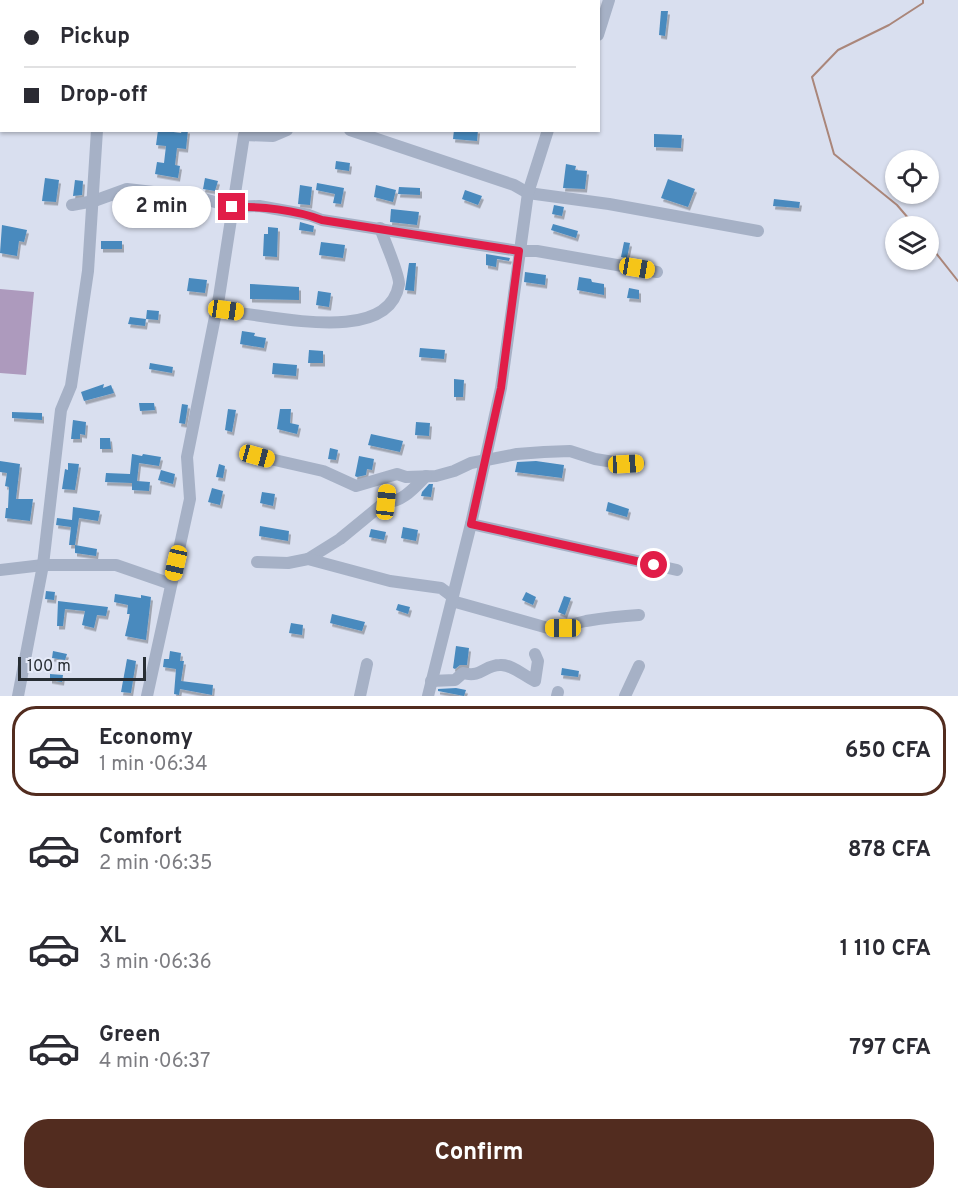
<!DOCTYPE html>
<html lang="en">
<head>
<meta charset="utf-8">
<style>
	:root { --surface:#fff; --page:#f2f2f3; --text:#2b2b33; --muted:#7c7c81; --line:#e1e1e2; --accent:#522c1f }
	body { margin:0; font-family:Overpass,sans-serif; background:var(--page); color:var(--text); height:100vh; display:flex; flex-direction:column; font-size:22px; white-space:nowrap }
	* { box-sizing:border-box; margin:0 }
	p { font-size:20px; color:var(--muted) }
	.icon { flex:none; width:33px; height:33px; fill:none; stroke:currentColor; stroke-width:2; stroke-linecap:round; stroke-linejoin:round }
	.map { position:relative; height:696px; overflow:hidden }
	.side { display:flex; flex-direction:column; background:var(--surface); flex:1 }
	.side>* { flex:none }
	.top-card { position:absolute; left:0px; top:0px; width:600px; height:132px; box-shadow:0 2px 4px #0004; display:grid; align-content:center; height:132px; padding:0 24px; background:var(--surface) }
	.controls { position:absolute; left:885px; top:150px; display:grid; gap:12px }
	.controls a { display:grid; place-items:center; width:54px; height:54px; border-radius:50%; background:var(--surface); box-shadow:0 2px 4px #0004; font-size:30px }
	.scale { position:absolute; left:18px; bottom:15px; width:128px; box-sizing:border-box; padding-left:6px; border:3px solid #272d33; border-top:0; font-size:16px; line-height:21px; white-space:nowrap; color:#272d33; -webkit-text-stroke:4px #e5eaf8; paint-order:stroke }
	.end { position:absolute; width:27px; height:27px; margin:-14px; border:8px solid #e11d48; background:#fff; box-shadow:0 0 0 3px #fff }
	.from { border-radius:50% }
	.bubble { position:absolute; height:42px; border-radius:21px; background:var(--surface); box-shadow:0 2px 4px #0004; font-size:20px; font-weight:700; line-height:42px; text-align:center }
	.car { position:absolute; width:18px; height:36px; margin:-18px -9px; border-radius:8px; box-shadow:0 0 4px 2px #0007; background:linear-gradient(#f5c518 24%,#345 0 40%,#f5c518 0 76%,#345 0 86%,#f5c518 0) }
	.top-card b { display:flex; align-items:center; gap:21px; height:57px; font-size:22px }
	.top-card b+b { border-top:2px solid var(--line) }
	.top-card i { width:15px; height:15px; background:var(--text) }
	ul { padding:10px 0 0; list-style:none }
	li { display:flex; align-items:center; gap:18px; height:90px; margin:0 12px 9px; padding:0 12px; border:3px solid transparent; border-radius:24px }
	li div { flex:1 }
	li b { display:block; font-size:22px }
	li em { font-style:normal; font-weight:700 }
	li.selected { border-color:var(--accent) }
	li>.icon { width:54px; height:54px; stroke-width:1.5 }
	.button { display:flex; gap:12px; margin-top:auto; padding:12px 24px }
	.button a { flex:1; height:69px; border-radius:24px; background:var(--accent); color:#fff; font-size:24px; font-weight:700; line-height:69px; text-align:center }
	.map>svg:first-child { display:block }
</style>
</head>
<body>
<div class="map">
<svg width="958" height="696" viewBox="0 0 958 696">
	<defs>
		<filter id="shadow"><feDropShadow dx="2" dy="3.5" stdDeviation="0" flood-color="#0004"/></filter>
	</defs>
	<rect width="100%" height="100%" fill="#d9dfef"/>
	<path fill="#ad9abd" d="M0 289 34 292 26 375 0 373Z"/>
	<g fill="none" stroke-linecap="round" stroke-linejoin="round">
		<g stroke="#aa867a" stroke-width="2">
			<path d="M915 226 897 205 834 154 812 77 838 50 889 25 923 3V0"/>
			<path d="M928 243 958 281"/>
		</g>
	</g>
	<g fill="#498abe" filter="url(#shadow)">
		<path d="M661 11H668L665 36 659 35Z"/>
		<path d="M158 130 181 133 182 130H188L186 149 177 148 175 165 180 166 178 178 155 174 157 162 164 163 166 146 156 145Z"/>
		<path d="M454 130H478L477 141 453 139Z"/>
		<path d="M654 134 682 135 681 148 654 147Z"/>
		<path d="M336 161 350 163 349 171 335 169Z"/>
		<path d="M566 164 576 166 575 170 587 171 585 189 563 188Z"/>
		<path d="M45 178 59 180 56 202 42 201Z"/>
		<path d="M205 178 218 181 215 191 203 189Z"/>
		<path d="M668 179 695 189 688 207 661 198Z"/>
		<path d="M75 180 83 181 82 195 73 196Z"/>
		<path d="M317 183 344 188 341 204 333 203 335 194 316 190Z"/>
		<path d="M300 185 312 187 310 205 298 204Z"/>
		<path d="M376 185 396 190 393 202 374 197Z"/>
		<path d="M399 187 420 188V195L398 194Z"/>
		<path d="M465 190 482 196 478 205 462 199Z"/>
		<path d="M774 199 800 202 799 208 773 206Z"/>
		<path d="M146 200 184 206 182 217 159 213V208L145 206Z"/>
		<path d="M554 205 564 207 562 216 552 214Z"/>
		<path d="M391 209 419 212 417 225 390 222Z"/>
		<path d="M300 222 314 226 313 232 299 230Z"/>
		<path d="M553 224 578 231 576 238 551 230Z"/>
		<path d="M2 225 27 230 24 242 19 241 17 256 0 253Z"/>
		<path d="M268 227 278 228 277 257 263 256 264 234H268Z"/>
		<rect x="101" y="241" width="21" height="8"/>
		<path d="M321 242 345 245 343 258 319 255Z"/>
		<path d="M624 242 630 243 627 258 621 257Z"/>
		<path d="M486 254 510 258 509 261 497 259 496 267 486 265Z"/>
		<path d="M409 263H416L414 291 405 290Z"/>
		<path d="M525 272 546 275 545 285 524 282Z"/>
		<path d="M579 277 591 279 592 282 604 284V295L577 290Z"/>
		<path d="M189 278 207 280 205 293 187 291Z"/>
		<path d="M250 284 299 287V300L250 299Z"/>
		<path d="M629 288 639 290V299L627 298Z"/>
		<path d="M318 291 331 293 329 307 316 305Z"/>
		<path d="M147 310 159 311 158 320 146 319Z"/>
		<path d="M130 317 146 319 145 326 128 324Z"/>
		<path d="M242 331 255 333 254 336 266 338 264 348 240 344Z"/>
		<path d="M420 348 445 350 444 359 419 357Z"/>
		<path d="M309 350 323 351V363H308Z"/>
		<path d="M150 363 173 367 172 373 149 369Z"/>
		<path d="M273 363 297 365 296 376 272 374Z"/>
		<path d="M454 379 464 380 463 397H454Z"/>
		<path d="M104 384 103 388 111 385 114 393 84 401 81 392Z"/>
		<path d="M139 403H154L155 410 140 411Z"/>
		<path d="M182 404 188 405 185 424 179 423Z"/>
		<path d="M228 409 236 410 232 432 225 430Z"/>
		<path d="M280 409H291L290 423 299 425 297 434 277 429Z"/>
		<path d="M12 412 42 413V420L12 418Z"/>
		<path d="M73 420 86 422 85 435 80 434V439H71Z"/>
		<path d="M416 422 430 423 429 436 415 435Z"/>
		<path d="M371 434 403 441 400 452 368 445Z"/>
		<path d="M100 438H110L111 449H100Z"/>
		<path d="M330 448 338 450 336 460 328 459Z"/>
		<path d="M132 454 142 456 143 454 161 457 159 466 139 463 137 481 150 482 149 491 132 490V483L105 482 106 473 130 474Z"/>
		<path d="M359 456 374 459 372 470 367 469 366 475 357 477 355 476Z"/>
		<path d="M0 461 20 464 16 499H33L30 521 5 518 6 508H8L9 487 5 486 7 473 0 472Z"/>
		<path d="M536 461 564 465 562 478 515 472 517 462Z"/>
		<path d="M68 463 79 464 75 490 62 489 65 469 68 470Z"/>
		<path d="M219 464 225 466 223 478 216 477Z"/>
		<path d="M161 470 175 474 173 484 158 480Z"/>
		<path d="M429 484H433L431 497 421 496 422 492Z"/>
		<path d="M212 488 223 491 220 505 208 502Z"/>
		<path d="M262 492 275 494 273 506 260 503Z"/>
		<path d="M608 502 629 509 627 517 606 511Z"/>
		<path d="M73 507 100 511 98 521 79 518 75 545H69L71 527 56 525 57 518 72 520Z"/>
		<path d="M260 526 289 531 288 541 259 536Z"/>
		<path d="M403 527 418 530 416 541 401 538Z"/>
		<path d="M371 529 386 532 384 540 369 537Z"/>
		<path d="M75 545 97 549 96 556 75 553Z"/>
		<path d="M46 591 55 592 54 600 45 599Z"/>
		<path d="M526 592 536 597 533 605 522 600Z"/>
		<path d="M115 594 141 598V595L151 597 146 640 125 636 130 614H127L128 605 114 602Z"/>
		<path d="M564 596 571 598 565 615 558 612Z"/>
		<path d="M58 601 108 607 106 616 97 615 94 628 82 625 85 611 65 609 63 626H57Z"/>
		<path d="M398 604 410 607 408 614 396 610Z"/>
		<path d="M332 614 365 622 362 631 330 623Z"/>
		<path d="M291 623 303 625 302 635 289 633Z"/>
		<path d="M456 646 469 648 467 665H460L455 669 453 668Z"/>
		<path d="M53 651 67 654 65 660 52 658Z"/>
		<path d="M170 651 181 653 180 661H184L181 681 213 685 212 695 180 689 179 695 174 694 176 669 163 667 164 659H169Z"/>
		<path d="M127 659 136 661 131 693 121 692Z"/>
		<path d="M562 668 579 671 578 677 561 675Z"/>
		<path d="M50 674 63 675 62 682 50 680Z"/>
		<path d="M456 688 466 690 464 696 438 691V689Z"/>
	</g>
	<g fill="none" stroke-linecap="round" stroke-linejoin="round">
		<g stroke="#a6b1c6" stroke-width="12">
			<path d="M21 0 22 2"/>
			<path d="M153 2V0"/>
			<path d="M314 2 315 0"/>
			<path d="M488 2 489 0"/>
			<path d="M598 35 609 0"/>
			<path d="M0 96H2"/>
			<path d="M350 130 514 185 528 193 609 204 758 231"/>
			<path d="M72 205 94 201 127 189 197 197 233 207 259 206 309 215 322 220 519 251H537L657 272"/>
			<path d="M215 311C256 310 388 351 399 284 400 276 384 239 380 228"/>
			<path d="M257 456 323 471 356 486 397 474 406 477 436 476 454 471 471 463 517 454 544 452 570 451 595 459 626 464 639 463"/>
			<path d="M471 524 677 570"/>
			<path d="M308 559 340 539 385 502C402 503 415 487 426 476"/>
			<path d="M257 562 288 563 308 559 390 581 441 588 453 597"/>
			<path d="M0 570 43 565H116L171 584"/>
			<path d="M452 601 548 628C563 628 572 624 586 621 604 618 621 616 639 615"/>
			<path d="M431 681 455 680 463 673C482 678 484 665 500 665 512 664 524 676 535 681L538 661 535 654"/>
			<path d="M18 696 43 565 61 410 71 386 88 271 97 130"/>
			<path d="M147 696 190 499 187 457 219 297 244 135 273 136 287 130"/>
			<path d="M360 696 367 664"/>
			<path d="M428 696 471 524 501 388 528 193 548 130"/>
			<path d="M557 696 558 692"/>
			<path d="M625 696 639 666"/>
		</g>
	</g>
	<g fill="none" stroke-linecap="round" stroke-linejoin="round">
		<path stroke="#e11d48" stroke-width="8" d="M232 207C260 206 296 210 322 220L519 251 501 388 471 524 654 565"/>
	</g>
</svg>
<div class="controls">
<a><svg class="icon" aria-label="locate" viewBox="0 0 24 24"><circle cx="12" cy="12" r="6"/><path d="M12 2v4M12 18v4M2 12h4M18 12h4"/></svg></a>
<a><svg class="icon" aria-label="layers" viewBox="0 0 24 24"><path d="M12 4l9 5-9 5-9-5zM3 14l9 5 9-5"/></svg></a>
</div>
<div class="scale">100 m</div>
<i class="end from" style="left:654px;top:565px"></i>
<i class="end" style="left:232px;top:207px"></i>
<div class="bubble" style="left:112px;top:186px;width:99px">2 min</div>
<i class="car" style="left:637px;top:268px;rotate:100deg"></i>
<i class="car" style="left:226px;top:310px;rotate:98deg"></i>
<i class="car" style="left:257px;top:456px;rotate:105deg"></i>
<i class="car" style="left:626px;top:464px;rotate:87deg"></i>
<i class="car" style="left:386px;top:502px;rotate:6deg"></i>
<i class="car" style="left:176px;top:563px;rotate:193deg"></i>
<i class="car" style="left:563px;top:628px;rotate:270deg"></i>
<div class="top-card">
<b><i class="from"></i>Pickup</b>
<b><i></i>Drop-off</b>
</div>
</div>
<section class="side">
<ul>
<li class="selected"><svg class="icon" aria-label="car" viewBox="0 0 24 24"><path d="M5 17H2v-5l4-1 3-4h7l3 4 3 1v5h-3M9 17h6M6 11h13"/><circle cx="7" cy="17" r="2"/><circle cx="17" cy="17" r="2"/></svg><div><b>Economy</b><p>1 min · 06:34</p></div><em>650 CFA</em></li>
<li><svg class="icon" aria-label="car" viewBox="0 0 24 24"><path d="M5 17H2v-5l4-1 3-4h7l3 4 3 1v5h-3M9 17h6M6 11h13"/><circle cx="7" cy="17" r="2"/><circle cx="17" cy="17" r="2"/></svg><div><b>Comfort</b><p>2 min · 06:35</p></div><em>878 CFA</em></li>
<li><svg class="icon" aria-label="car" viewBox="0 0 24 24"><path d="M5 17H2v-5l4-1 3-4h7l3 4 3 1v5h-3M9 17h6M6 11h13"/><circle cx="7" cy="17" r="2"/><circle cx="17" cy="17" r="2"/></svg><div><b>XL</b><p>3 min · 06:36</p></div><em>1 110 CFA</em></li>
<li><svg class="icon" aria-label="car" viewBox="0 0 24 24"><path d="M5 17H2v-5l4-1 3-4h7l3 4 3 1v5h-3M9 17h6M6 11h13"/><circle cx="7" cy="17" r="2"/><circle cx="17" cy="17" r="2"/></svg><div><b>Green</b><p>4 min · 06:37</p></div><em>797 CFA</em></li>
</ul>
<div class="button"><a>Confirm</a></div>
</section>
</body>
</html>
